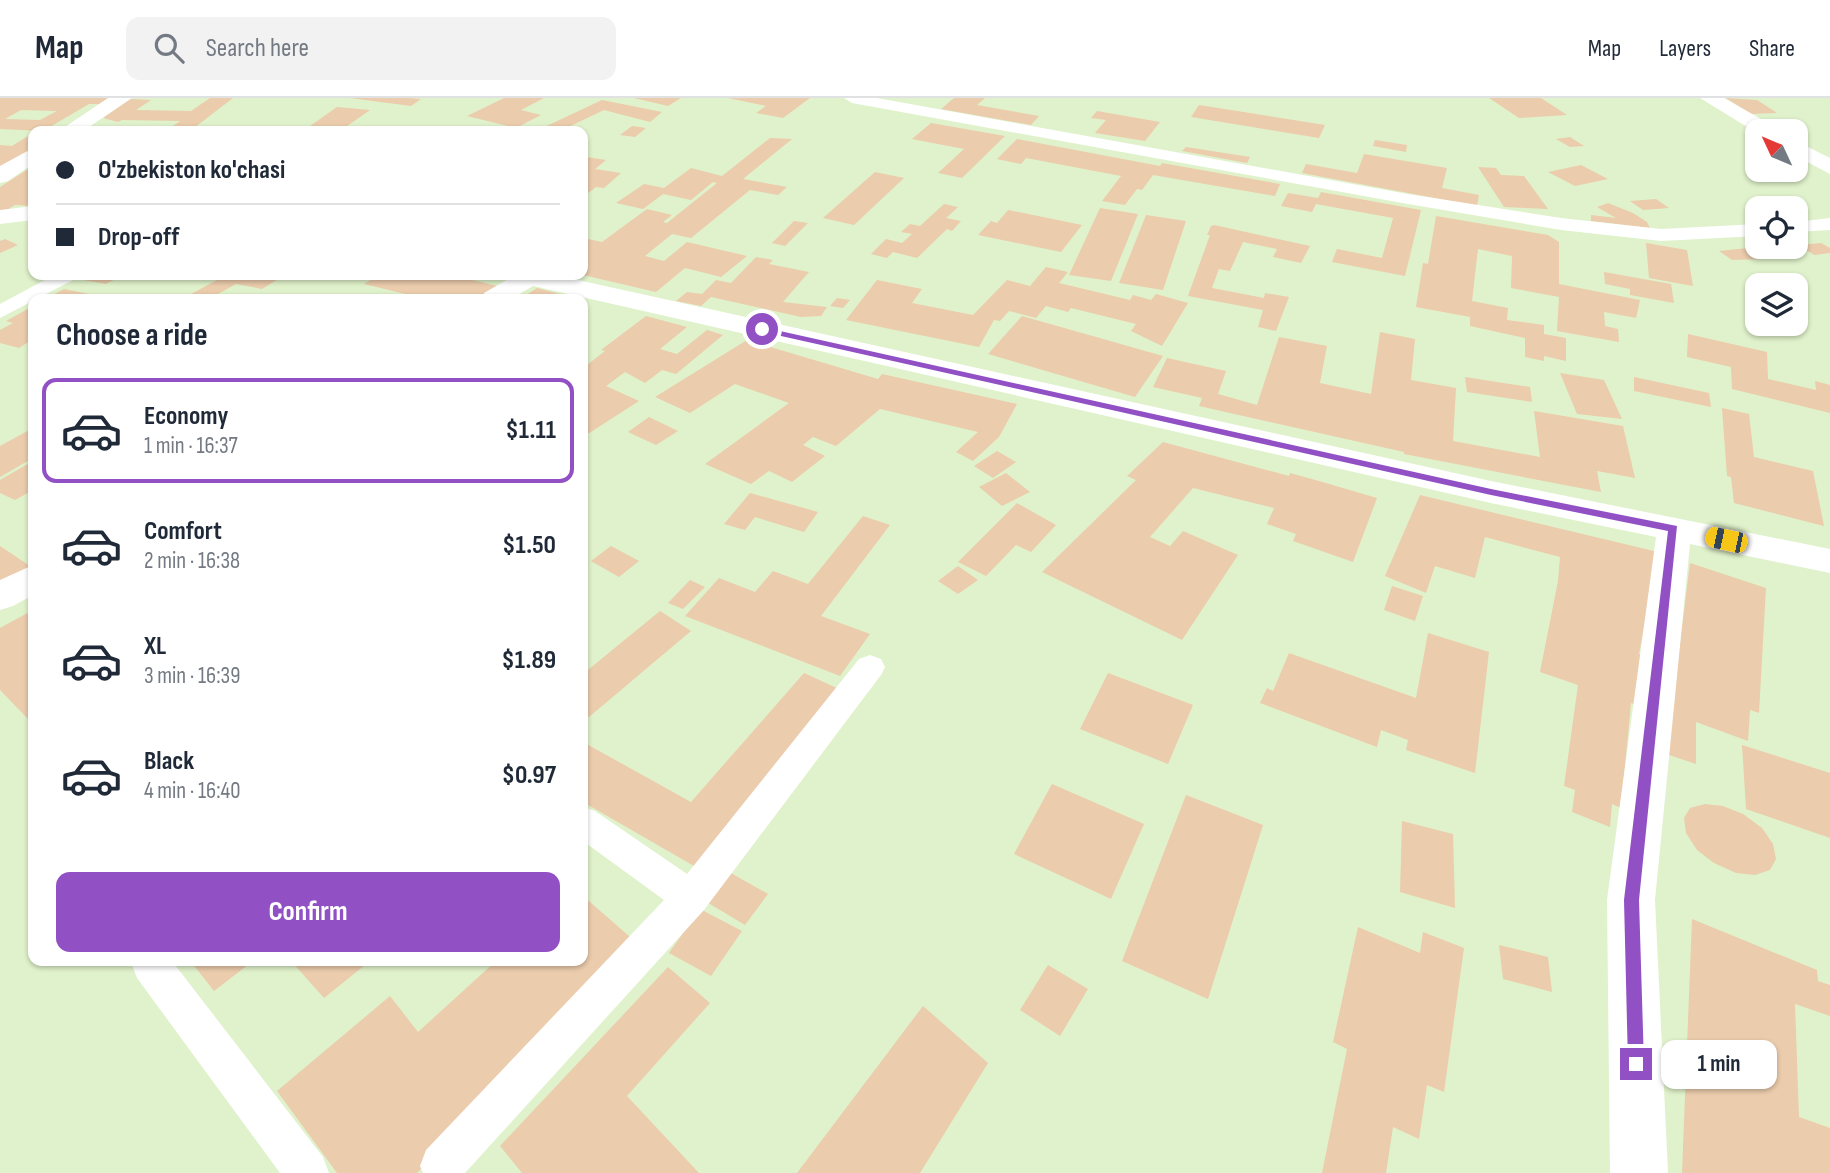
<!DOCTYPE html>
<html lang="en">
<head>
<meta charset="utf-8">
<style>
	:root { --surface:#fff; --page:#f2f2f3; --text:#1f2937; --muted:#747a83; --line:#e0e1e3; --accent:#9250c5 }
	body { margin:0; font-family:"Sofia Sans Condensed",sans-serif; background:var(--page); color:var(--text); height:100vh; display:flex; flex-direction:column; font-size:26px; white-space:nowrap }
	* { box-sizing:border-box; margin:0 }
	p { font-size:23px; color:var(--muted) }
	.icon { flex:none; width:38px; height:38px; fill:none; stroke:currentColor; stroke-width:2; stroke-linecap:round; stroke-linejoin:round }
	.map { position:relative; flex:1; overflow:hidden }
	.sheet { position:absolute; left:28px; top:196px; width:560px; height:672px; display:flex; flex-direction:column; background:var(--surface); border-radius:14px; box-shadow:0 2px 5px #0004 }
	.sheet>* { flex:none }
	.top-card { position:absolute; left:28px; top:28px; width:560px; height:154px; border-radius:14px; box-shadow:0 2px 5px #0004; display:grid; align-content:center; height:154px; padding:0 28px; background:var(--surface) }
	.needle { width:46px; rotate:314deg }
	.tools { position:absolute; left:1745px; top:21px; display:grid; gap:14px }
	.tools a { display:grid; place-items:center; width:63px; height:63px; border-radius:14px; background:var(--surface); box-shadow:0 2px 5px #0004; font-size:35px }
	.end { position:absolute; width:32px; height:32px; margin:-16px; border:9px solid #9250c5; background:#fff; box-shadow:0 0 0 4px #fff }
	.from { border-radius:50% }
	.bubble { position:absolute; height:49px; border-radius:14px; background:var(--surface); box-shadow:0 2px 5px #0004; font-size:23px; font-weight:700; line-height:49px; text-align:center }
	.car { position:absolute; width:21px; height:42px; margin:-21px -10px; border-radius:9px; box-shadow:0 0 5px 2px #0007; background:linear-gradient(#f5c518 24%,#345 0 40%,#f5c518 0 76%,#345 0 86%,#f5c518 0) }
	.top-card b { display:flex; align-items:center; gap:24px; height:66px; font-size:26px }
	.top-card b+b { border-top:2px solid var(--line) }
	.top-card i { width:18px; height:18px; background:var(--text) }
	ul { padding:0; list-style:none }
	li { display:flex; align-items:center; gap:21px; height:105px; margin:0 14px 10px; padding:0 14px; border:4px solid transparent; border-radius:14px }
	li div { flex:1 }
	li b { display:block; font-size:26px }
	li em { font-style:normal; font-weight:700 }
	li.selected { border-color:var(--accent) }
	li>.icon { width:63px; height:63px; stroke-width:1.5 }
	h2 { padding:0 28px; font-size:32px; line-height:84px }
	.button { display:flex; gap:14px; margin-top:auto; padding:14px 28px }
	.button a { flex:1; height:80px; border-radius:14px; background:var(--accent); color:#fff; font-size:28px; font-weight:700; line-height:80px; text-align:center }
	header { display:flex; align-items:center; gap:42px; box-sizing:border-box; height:98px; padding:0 35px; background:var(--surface); border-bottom:2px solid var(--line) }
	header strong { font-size:33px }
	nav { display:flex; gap:38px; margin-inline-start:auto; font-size:24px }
	.search { width:490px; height:63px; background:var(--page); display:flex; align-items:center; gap:18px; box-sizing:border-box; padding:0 24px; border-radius:14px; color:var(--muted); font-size:26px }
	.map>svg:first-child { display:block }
</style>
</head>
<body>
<header>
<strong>Map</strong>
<div class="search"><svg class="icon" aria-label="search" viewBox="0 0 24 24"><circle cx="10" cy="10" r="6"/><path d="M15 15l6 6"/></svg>Search here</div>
<nav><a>Map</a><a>Layers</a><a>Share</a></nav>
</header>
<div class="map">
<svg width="1830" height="1075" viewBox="0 0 1830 1075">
	<rect width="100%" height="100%" fill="#e0f2cb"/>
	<g fill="#ebccac" fill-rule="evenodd">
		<path d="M0 0H118L108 6H89L43 33 0 31ZM21 12 57 13 40 22 5 21Z"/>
		<path d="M210 0H233L190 33H166L180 23 122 22 118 24 103 20 130 1 151 2 136 12 191 13Z"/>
		<path d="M350 0H409L421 1 411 8Z"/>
		<path d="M504 0H544L521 12 541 17 516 30 467 18Z"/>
		<path d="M634 0H681L668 8Z"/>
		<path d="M728 0H810L783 20 756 15 766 8Z"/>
		<path d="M954 0H985L977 7 1039 18 1031 27 941 11Z"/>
		<path d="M1489 0H1541L1567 17 1519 20Z"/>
		<path d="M1726 0 1757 2 1777 15 1751 16Z"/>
		<path d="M602 2 662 14 650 24 604 12 560 33H536Z"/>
		<path d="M1199 7 1325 27 1319 40 1191 19Z"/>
		<path d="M337 9 370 12 340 33H303Z"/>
		<path d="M1097 13 1160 24 1145 43 1095 35 1106 22 1091 20Z"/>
		<path d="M931 25 1005 38 962 80 938 75 964 51 912 41Z"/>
		<path d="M632 28 646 30 635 39 620 37Z"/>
		<path d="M33 35V52L0 71V47L12 48Z"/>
		<path d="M1570 39 1584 48 1570 49 1556 41Z"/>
		<path d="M770 40 792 41 743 81 787 89 778 97 750 92 691 140 672 136 645 158 664 163 687 144 747 158 721 179 685 170 656 194 583 177V140L602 144 647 111 672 117 663 124 667 125 717 85 713 84 691 102 663 96 643 111 616 105 644 86 664 90 691 70 722 78Z"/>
		<path d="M1017 41 1160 68 1162 65 1280 86 1275 98 1153 77 1142 92 1137 91 1125 107 1102 103 1121 78 1026 60 1021 66 997 61Z"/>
		<path d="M1375 42 1407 47 1406 54 1373 48Z"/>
		<path d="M1186 49 1250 59 1247 65 1182 53Z"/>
		<path d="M1364 56 1447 70 1442 90 1479 97 1477 108 1302 75 1306 66 1357 75Z"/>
		<path d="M587 59 606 62 595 71 621 75 604 90 596 89 583 99V63Z"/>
		<path d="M1581 67 1608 81 1575 88 1548 74Z"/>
		<path d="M33 68V108L15 107 5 113H0V89Z"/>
		<path d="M1478 69 1496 70 1501 77 1524 78 1548 111 1504 109Z"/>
		<path d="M875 74 904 80 854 127 823 120Z"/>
		<path d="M1321 94 1421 112 1405 178 1332 164 1337 151 1382 160 1393 120 1316 106 1312 114 1281 108 1288 95 1318 100Z"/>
		<path d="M1656 101 1669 110 1643 112 1630 103Z"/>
		<path d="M1792 104 1803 111 1777 110 1769 105Z"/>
		<path d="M1608 105 1633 115 1647 124 1650 130 1591 123V117L1616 120 1597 109Z"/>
		<path d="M944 106 958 109 946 120 961 123 952 133 947 131 917 160 893 154 887 160 871 156 886 141 902 145 912 136 901 134 910 126 920 128Z"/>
		<path d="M1100 110 1138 116 1111 183 1069 177Z"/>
		<path d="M1008 112 1082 127 1061 154 978 137 991 123 997 125Z"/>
		<path d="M1146 117 1186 123 1163 192 1119 185Z"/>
		<path d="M1436 118 1548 137 1559 144V186L1640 202 1636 220 1604 214 1605 228 1618 231 1619 244 1557 233 1559 199 1511 190 1512 158 1478 151 1472 203 1508 210 1507 222 1544 227V236L1566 240V263L1544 258V263L1525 259V240L1470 228V219L1416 209 1423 165 1428 166Z"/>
		<path d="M794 123 808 125 785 148 772 145Z"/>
		<path d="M1214 127 1310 148 1301 165 1273 159 1277 151 1243 144 1230 173 1219 171 1212 190 1264 200 1265 195 1289 199 1276 233 1258 229 1263 212 1188 198 1210 137H1207L1211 128Z"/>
		<path d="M5 141 18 147 0 155V143Z"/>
		<path d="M1646 145 1687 152 1693 188 1649 180Z"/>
		<path d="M1821 145 1830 150V155L1814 157 1799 147Z"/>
		<path d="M1757 149H1781L1797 160 1732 162 1719 153Z"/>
		<path d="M756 159 773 162 769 166 809 174 783 204 827 209 821 218 801 219 711 199 701 208 676 203 687 194 702 196 716 182 731 185Z"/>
		<path d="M1046 169 1068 174 1059 185 1130 202 1133 197 1151 202 1156 196 1188 205 1162 248 1131 233 1136 226 1071 210 1068 214 1046 208 1036 220 1009 213 1000 223 994 222 979 249 846 222 877 182 922 191 912 205 973 217 1007 182 1030 188Z"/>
		<path d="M1604 174 1671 186 1674 205 1630 197V191L1605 186Z"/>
		<path d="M86 177H123L106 186 78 181Z"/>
		<path d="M226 177H285L262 191 236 186 209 201H182Z"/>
		<path d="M317 177H345L339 182 314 180Z"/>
		<path d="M378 177H451L506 190 487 201H426L364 186Z"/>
		<path d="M537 190 575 200V201H520Z"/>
		<path d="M64 191 109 200V201H45Z"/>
		<path d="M837 200 850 202 843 210 830 208Z"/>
		<path d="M33 208V241L19 250 0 245V232L13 225 6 223Z"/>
		<path d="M646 218 687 229 660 251 677 256 707 232 723 237 676 276 662 272 645 285 625 274 606 288 639 303 583 339V270L605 253 601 252Z"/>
		<path d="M1022 218 1163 258 1135 299 988 256Z"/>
		<path d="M1380 234 1415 241 1411 282 1456 290 1453 343 1540 359 1534 313 1623 328 1635 380 1597 373 1601 394 1404 356V354L1199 308 1202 300 1153 289 1167 260 1226 273 1218 296 1257 307 1279 239 1327 248 1320 285 1371 296Z"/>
		<path d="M1688 236 1767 254 1768 281 1816 292 1815 283 1830 287V315L1732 291 1731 269 1687 259Z"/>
		<path d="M747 242 878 281 882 276 1017 306 999 339 973 363 956 354 978 334 880 311 836 348 813 339 803 347 825 358 792 384 769 373 751 386 705 366 789 305 735 286 690 315 655 299Z"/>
		<path d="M1560 275 1604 282 1622 321 1577 316Z"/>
		<path d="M1465 279 1530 289 1532 304 1467 294Z"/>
		<path d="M1634 279 1709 295 1711 309 1634 293Z"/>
		<path d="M1722 310 1749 316 1754 359 1813 373 1824 428 1734 405 1731 379 1727 378Z"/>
		<path d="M649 319 678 333 656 347 628 334Z"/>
		<path d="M33 330V360L0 379V348Z"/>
		<path d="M1163 344 1289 378 1290 375 1319 383 1377 400 1353 464 1293 443 1296 436 1267 426 1274 410 1193 390 1150 439 1170 448 1183 433 1238 457 1182 542 1042 474 1136 382 1127 378Z"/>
		<path d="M997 353 1016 364 993 380 974 368Z"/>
		<path d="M33 363V392L15 402 0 395V382Z"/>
		<path d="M1006 375 1030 394 1002 408 979 389Z"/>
		<path d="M750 395 818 414 804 434 755 419 745 432 724 426Z"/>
		<path d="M1420 397 1658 454 1639 556 1645 558 1641 609 1631 605 1621 710 1612 706 1610 729 1572 714 1575 692 1564 688 1578 587 1540 574 1558 483 1560 459 1485 439 1475 480 1435 468 1426 495 1385 478Z"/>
		<path d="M1017 405 1056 427 1031 454 1016 447 986 478 958 464Z"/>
		<path d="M863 418 890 427 821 518 870 536 840 578 685 518 719 480 755 494 773 473 808 486Z"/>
		<path d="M0 448 33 470V476L0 493Z"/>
		<path d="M611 448 639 463 619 479 591 463Z"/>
		<path d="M1690 465 1766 490 1759 615 1750 612 1748 643 1696 624V666L1666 656Z"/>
		<path d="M958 468 978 482 958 496 938 483Z"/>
		<path d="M690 482 705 489 683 511 668 505Z"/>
		<path d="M1392 488 1423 498 1415 523 1384 512Z"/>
		<path d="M33 512V626L0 592V530Z"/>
		<path d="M660 513 691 533 583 624V576Z"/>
		<path d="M1428 535 1489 554 1475 675 1406 652 1408 642 1381 632 1377 649 1260 605 1267 590 1273 593 1289 555 1416 600Z"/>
		<path d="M804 575 841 592 694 768 583 704V644L691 704Z"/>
		<path d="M1108 575 1193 607 1168 666 1080 631Z"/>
		<path d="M1742 647 1830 675V740L1746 711Z"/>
		<path d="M1052 686 1144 726 1111 801 1014 756Z"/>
		<path d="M1186 697 1263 727 1208 901 1122 863Z"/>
		<path d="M1705 706 1723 708 1743 716 1762 730 1773 746 1776 761 1770 772 1755 777 1736 775 1714 765 1697 752 1686 735 1684 720 1690 710Z"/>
		<path d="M1402 723 1453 736 1455 810 1400 794Z"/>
		<path d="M729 774 768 796 745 827 705 803Z"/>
		<path d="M583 798 644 851 417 1075H337L277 993 390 898 418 934 496 863H583Z"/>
		<path d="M700 811 742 833 711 878 669 855Z"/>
		<path d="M1692 821 1817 872 1818 883 1830 887V918L1795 906 1799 1019 1830 1030V1075H1682Z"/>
		<path d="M1358 829 1420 855 1423 834 1464 850 1444 994 1427 987 1419 1041 1393 1029 1386 1075H1322L1347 951 1333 944Z"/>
		<path d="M1499 847 1548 859 1552 894 1503 881Z"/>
		<path d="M196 863H253L214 893 192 865Z"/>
		<path d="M291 863H370L324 900Z"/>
		<path d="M1048 867 1088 891 1060 938 1020 912Z"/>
		<path d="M668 869 710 905 627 998 699 1075H522L500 1048Z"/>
		<path d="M923 908 988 965 920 1075H797Z"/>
	</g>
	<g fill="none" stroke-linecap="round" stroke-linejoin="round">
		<g fill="#fff" fill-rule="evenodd">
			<path d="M844 0H877L1408 96 1561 120 1661 131 1757 126V138L1661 143 1561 132 1408 106 852 5Z"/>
			<path d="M1830 120V132L1796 134V124Z"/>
			<path d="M54 177H78L75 181 0 220V206Z"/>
			<path d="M870 557 881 561 885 569 881 577 704 812 465 1075H423L420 1068 426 1052 664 802 583 743V709L595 713 687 776 859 561Z"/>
			<path d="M133 863H172L323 1059 329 1075H280L137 880 132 867Z"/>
		</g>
		<g fill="#fff" fill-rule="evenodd">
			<path d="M108 0H132L83 33H59Z"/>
			<path d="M1700 0H1724L1775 29 1778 33 1757 35Z"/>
			<path d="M1796 43 1830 60V76L1796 58Z"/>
			<path d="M33 50V66L8 83 0 85V68Z"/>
			<path d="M33 108V122L0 126V112Z"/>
			<path d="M508 177H555L1491 383 1830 451V475L1690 446 1655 802 1668 1075H1610L1607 802 1656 439 1491 405 533 188 511 201H480L484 195 510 180Z"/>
			<path d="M33 467V497L13 508 0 512V482Z"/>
		</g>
	</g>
	<path fill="#9250c5" d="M762 229 1491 391 1677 428 1639 802 1644 966 1642 971 1636 974 1630 971 1628 966 1624 802 1668 433 1491 397 759 233Z"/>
</svg>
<div class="tools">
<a><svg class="needle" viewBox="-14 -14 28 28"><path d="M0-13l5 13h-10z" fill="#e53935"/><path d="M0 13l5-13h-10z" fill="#747a83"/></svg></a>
<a><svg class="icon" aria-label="locate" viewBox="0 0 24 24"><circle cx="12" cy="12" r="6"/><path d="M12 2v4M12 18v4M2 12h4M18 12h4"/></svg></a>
<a><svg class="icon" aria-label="layers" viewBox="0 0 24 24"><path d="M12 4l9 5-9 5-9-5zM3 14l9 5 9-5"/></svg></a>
</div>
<i class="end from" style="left:762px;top:231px"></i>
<i class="end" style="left:1636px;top:966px"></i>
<div class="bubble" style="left:1661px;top:942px;width:116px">1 min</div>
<i class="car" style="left:1726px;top:442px;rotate:282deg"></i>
<div class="top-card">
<b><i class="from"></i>O'zbekiston ko'chasi</b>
<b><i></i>Drop-off</b>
</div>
<section class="sheet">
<h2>Choose a ride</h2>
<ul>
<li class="selected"><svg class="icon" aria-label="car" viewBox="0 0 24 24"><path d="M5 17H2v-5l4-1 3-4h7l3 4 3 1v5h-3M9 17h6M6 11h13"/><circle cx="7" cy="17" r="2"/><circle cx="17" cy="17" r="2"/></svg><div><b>Economy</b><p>1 min · 16:37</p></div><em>$1.11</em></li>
<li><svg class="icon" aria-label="car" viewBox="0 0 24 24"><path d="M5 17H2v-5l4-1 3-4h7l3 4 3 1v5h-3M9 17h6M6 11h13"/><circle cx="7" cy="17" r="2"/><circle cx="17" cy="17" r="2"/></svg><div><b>Comfort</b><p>2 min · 16:38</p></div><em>$1.50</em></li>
<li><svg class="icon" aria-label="car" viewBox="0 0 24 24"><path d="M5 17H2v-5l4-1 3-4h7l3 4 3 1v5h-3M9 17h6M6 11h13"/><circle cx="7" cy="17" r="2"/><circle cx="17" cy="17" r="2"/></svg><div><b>XL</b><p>3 min · 16:39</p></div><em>$1.89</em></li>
<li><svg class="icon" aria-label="car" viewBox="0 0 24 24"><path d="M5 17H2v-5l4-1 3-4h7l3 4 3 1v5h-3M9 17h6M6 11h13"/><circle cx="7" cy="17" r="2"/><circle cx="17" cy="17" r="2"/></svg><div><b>Black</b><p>4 min · 16:40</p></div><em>$0.97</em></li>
</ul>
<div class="button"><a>Confirm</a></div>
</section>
</div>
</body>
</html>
